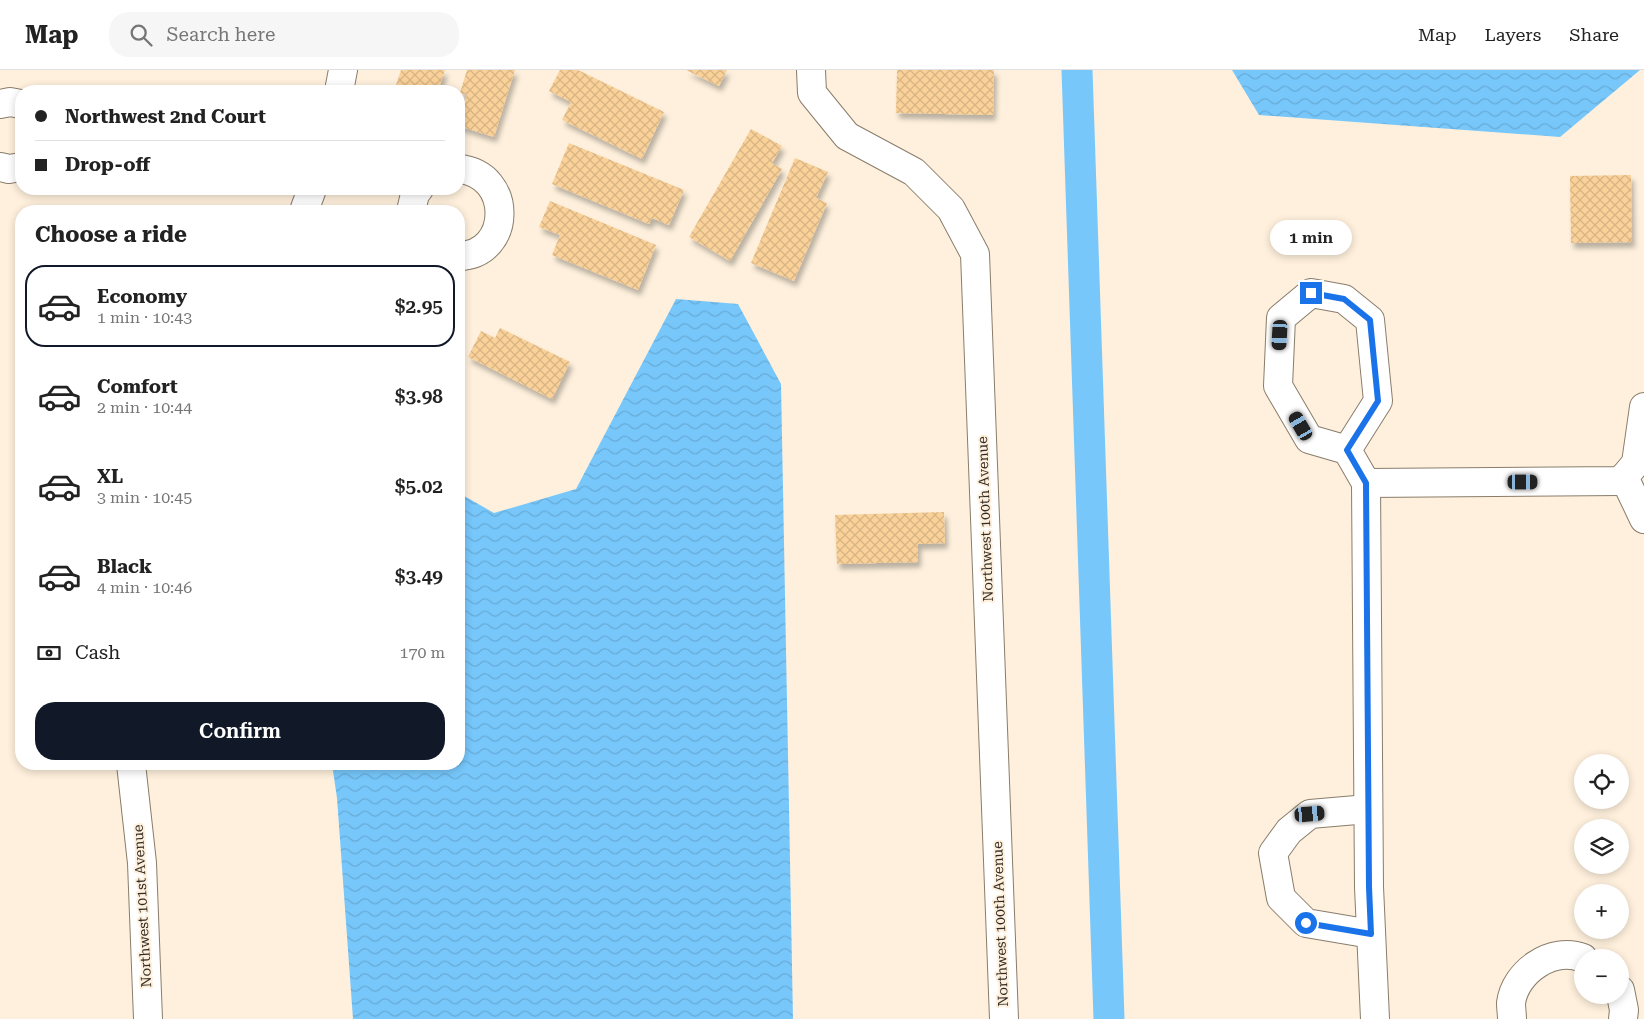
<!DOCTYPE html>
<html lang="en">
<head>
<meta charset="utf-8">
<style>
	:root { --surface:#fff; --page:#f6f6f6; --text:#222; --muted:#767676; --line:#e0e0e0; --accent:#111827 }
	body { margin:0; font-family:"Roboto Serif",serif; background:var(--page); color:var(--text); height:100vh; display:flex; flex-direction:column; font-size:19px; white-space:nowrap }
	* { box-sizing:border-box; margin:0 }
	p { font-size:16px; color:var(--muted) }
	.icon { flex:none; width:28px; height:28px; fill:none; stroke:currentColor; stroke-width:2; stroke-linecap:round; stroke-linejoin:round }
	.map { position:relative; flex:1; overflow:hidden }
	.drawer { position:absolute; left:15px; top:135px; width:450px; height:565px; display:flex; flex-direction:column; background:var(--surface); border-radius:20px; box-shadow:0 2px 8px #0003 }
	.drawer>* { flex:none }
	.top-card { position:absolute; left:15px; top:15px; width:450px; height:110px; border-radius:20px; box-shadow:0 2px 8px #0003; display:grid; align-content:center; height:110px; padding:0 20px; background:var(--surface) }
	.tools { position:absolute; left:1574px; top:684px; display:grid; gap:10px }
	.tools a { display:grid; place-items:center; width:55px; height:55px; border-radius:50%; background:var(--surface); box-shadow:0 2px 8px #0003; font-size:25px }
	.end { position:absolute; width:22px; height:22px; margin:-11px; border:6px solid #1a73e8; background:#fff; box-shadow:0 0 0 2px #fff }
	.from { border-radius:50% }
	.bubble { position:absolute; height:35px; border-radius:18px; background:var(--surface); box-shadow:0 2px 8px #0003; font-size:16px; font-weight:600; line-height:35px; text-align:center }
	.car { position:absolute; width:15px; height:30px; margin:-15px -8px; border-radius:6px; box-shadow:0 0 4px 1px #0007; background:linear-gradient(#222 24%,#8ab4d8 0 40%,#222 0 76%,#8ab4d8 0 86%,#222 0) }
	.top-card b { display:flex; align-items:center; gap:18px; height:48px; font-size:19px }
	.top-card b+b { border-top:1px solid var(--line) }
	.top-card i { width:12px; height:12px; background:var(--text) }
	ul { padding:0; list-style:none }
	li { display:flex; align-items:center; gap:15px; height:82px; margin:0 10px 8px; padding:0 10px; border:2px solid transparent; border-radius:20px }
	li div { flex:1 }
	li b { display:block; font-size:19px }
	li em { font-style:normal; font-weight:600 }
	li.active { border-color:var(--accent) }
	li>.icon { width:45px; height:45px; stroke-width:1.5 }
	h2 { padding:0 20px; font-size:22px; line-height:60px }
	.pay { display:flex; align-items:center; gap:12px; height:55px; padding:0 20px; font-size:19px }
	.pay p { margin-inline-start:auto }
	.cta { display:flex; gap:10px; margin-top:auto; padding:10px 20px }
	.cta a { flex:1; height:58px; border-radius:20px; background:var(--accent); color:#fff; font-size:20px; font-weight:600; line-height:58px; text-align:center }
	header { display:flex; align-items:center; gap:30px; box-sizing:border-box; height:70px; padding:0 25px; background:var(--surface); border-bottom:1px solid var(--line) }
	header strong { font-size:24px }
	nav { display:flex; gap:28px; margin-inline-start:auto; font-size:18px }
	.search { width:350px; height:45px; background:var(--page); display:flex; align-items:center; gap:12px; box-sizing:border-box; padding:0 18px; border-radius:20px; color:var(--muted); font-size:19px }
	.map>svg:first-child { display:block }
</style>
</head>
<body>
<header>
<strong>Map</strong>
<div class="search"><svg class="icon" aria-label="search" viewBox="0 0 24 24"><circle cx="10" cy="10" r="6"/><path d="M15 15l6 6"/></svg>Search here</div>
<nav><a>Map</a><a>Layers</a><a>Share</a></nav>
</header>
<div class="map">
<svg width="1644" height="949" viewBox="0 0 1644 949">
	<defs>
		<pattern id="water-waves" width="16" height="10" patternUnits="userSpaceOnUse" patternTransform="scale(1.25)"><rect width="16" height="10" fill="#77c7fb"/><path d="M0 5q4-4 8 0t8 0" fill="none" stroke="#67abd7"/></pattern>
		<pattern id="building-cross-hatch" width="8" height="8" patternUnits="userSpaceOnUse" patternTransform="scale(1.25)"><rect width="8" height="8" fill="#fad198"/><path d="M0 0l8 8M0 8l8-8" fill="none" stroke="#d7b483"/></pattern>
		<filter id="shadow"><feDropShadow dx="3" dy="5.5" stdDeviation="2.5" flood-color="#0004"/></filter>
	</defs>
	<rect width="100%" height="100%" fill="#fef0dc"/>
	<g fill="url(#water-waves)">
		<path d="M1232 0H1640L1560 67 1259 45Z"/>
		<path d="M676 229 738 234 781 314 793 949H353L337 728 332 694H459V423L494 443 576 419Z"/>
	</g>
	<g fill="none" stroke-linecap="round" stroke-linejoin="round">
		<path stroke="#77c7fb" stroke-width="31" d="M1077 0 1109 949"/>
	</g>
	<g fill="url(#building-cross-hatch)" filter="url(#shadow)">
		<path d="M401 0H445L438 21H394Z"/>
		<path d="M467 0H515L494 67 459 56 467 25 460 23Z"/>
		<path d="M560 0H578L664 42 642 89 562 50 571 32 549 21Z"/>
		<path d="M686 0H727L719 16Z"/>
		<path d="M897 0H994L993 45 896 43Z"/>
		<path d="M751 59 782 76 772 93 782 99 730 191 689 167Z"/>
		<path d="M569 73 684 120 669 155 652 148 649 154 552 114Z"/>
		<path d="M795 88 828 102 816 128 827 133 794 211 751 193Z"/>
		<path d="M1631 105 1632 172 1571 173 1570 106Z"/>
		<path d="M550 131 656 175 638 220 552 185 560 165 539 157Z"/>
		<path d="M500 258 570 292 552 329 468 287 481 261 495 268Z"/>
		<path d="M944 442 945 473 918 474V492L837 494 835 445Z"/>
	</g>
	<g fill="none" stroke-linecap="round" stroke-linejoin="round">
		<g stroke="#897d6b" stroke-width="30">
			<g id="minor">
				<path d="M811 0 812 23 847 66 914 102 951 139 975 184 1004 949"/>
				<path d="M339 21 343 0"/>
				<path d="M0 34 10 32 21 34"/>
				<path d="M0 97 9 99 21 97"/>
				<path d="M459 99C514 104 512 185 459 186"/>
				<path d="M304 141 312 119"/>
				<path d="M411 141 415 124 419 119"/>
				<path d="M1347 380 1378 331 1370 250 1344 229 1311 223 1281 248 1278 316 1309 369 1347 380 1366 413"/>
				<path d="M1624 407 1644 449"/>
				<path d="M1366 413 1369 817 1375 949"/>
				<path d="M1366 413 1621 411 1636 393 1644 337"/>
				<path d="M131 694 142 793 148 949"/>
				<path d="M1368 739 1310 744 1289 761 1273 783 1281 828 1306 853 1371 864"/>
				<path d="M1620 920 1624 940 1623 949"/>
				<path d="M1512 949C1512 944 1511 938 1511 933 1515 902 1552 876 1583 888"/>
			</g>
		</g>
		<use href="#minor" stroke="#fff" stroke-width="28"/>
	</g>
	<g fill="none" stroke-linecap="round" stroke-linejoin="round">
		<path stroke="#1a73e8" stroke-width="6" d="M1306 853 1371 864 1369 817 1366 413 1347 380 1378 331 1370 250 1344 229 1311 223"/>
	</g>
	<g text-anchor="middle" stroke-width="4" stroke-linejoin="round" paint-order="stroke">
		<g font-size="14" fill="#312b24" stroke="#fef0dc">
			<text transform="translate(985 449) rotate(-92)" y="5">Northwest 100th Avenue</text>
			<text transform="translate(142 836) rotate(-93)" y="5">Northwest 101st Avenue</text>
			<text transform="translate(1000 854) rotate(-92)" y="5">Northwest 100th Avenue</text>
		</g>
	</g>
</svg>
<div class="tools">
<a><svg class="icon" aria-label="locate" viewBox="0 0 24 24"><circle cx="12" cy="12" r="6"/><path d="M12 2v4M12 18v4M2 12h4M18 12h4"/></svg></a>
<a><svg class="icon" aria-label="layers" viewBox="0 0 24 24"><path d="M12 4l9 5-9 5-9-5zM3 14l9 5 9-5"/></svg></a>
<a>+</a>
<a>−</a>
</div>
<i class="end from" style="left:1306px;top:853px"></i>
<i class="end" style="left:1311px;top:223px"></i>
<div class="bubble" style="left:1270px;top:150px;width:82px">1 min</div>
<i class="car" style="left:1280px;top:265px;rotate:183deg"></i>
<i class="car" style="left:1301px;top:356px;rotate:330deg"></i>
<i class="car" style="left:1523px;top:412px;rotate:90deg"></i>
<i class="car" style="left:1310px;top:744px;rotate:85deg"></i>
<div class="top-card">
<b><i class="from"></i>Northwest 2nd Court</b>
<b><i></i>Drop-off</b>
</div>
<section class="drawer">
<h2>Choose a ride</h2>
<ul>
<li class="active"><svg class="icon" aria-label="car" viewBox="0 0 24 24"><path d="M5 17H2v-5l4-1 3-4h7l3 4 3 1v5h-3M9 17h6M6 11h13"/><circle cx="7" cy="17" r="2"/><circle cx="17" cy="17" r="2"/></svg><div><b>Economy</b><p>1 min · 10:43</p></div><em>$2.95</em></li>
<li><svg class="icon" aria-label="car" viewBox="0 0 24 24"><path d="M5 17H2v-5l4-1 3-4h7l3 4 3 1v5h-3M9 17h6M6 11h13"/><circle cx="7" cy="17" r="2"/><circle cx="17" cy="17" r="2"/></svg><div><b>Comfort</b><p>2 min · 10:44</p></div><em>$3.98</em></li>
<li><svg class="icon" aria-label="car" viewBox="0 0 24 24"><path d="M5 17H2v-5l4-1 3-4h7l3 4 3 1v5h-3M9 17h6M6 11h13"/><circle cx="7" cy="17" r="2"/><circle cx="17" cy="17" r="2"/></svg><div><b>XL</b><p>3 min · 10:45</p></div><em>$5.02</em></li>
<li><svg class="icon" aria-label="car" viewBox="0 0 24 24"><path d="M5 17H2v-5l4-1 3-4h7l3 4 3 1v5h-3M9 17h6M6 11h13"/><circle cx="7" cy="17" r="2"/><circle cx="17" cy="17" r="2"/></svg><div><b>Black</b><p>4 min · 10:46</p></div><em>$3.49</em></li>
</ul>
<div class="pay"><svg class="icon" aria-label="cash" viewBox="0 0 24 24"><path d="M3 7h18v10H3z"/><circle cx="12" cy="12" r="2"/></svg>Cash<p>170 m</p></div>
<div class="cta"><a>Confirm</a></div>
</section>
</div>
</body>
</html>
